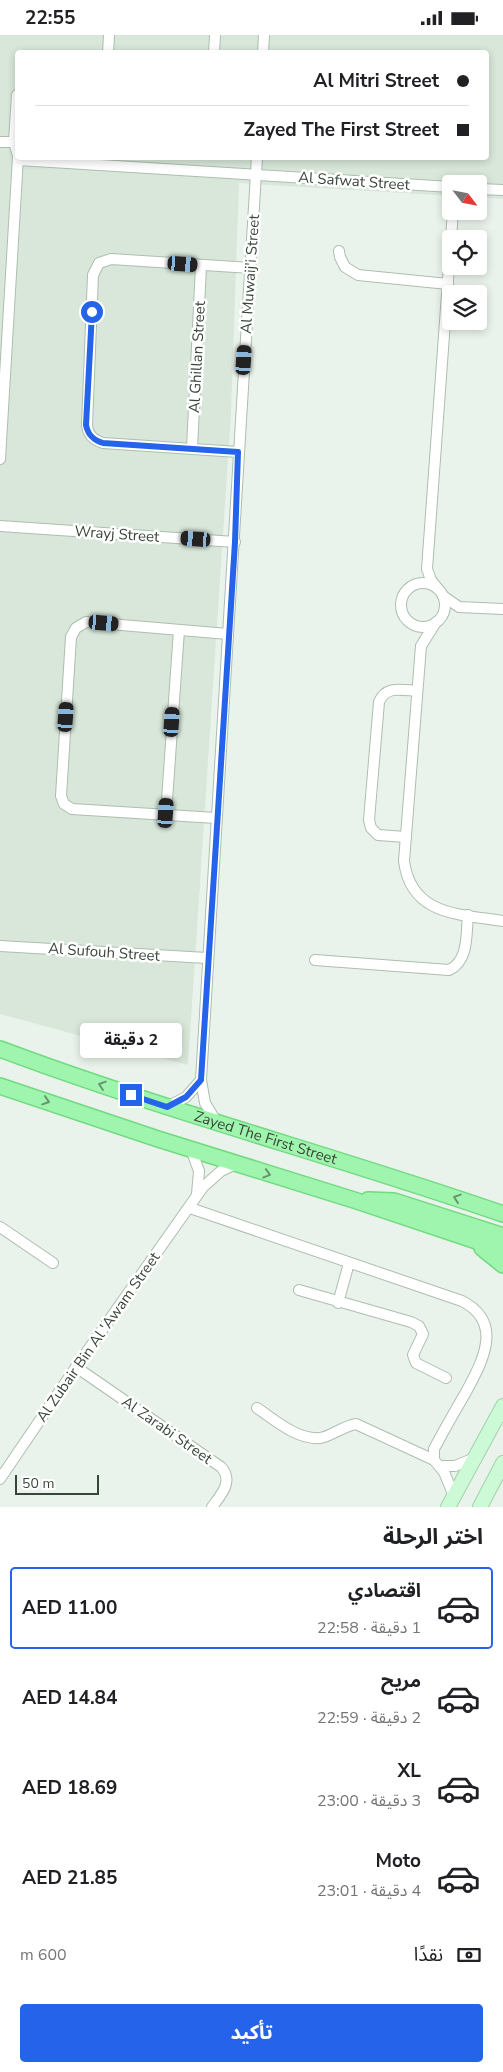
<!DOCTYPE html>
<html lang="ar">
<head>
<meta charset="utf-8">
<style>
	:root { --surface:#fff; --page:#f6f6f6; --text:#202124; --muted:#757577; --line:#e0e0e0; --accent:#2563eb }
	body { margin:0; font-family:"Nunito Sans","Noto Sans Arabic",sans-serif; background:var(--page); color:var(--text); direction:rtl; height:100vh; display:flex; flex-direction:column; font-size:19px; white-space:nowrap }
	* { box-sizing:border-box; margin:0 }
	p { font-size:16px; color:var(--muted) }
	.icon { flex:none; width:28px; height:28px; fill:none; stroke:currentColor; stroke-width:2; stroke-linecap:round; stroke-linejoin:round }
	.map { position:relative; height:1472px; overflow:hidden; direction:ltr }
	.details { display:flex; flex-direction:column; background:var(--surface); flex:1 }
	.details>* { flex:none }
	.banner { position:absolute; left:15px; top:15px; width:474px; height:110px; border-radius:5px; box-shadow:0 2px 8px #0003; direction:rtl; display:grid; align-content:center; height:110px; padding:0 20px; background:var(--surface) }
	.needle { width:32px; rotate:122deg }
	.fabs { position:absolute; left:442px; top:140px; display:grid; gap:10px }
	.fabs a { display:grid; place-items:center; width:45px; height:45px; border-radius:5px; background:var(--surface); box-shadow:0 2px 8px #0003; font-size:25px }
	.scale { position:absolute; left:15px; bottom:12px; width:84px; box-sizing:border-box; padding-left:5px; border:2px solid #384639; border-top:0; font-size:14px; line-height:18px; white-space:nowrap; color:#384639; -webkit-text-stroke:4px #fff; paint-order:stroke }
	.end { position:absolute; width:22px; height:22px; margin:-11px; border:6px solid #2563eb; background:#fff; box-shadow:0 0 0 2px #fff }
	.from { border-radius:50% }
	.bubble { position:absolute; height:35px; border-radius:5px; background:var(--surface); box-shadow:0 2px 8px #0003; font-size:16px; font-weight:700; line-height:35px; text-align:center; direction:rtl }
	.car { position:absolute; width:15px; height:30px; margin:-15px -8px; border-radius:6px; box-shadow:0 0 4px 1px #0007; background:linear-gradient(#222 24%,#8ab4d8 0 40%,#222 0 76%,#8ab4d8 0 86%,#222 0) }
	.banner b { display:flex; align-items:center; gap:18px; height:48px; font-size:19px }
	.banner b+b { border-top:1px solid var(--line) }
	.banner i { width:12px; height:12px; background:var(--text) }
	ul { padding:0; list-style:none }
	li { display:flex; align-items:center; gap:15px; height:82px; margin:0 10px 8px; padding:0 10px; border:2px solid transparent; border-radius:5px }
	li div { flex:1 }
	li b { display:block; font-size:19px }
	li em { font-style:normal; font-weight:700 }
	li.selected { border-color:var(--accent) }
	li>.icon { width:45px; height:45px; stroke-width:1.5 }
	h2 { padding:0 20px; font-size:22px; line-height:60px }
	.pay { display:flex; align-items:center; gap:12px; height:55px; padding:0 20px; font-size:19px }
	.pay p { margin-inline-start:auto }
	.primary-button { display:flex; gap:10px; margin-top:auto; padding:10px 20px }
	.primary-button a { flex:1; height:58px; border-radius:5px; background:var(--accent); color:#fff; font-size:20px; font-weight:700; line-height:58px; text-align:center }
	.status { display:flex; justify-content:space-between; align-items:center; height:35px; padding:0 25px; background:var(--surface); direction:ltr }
	.status svg { height:14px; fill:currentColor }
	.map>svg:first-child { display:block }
</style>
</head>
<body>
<div class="status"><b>22:55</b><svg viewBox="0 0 49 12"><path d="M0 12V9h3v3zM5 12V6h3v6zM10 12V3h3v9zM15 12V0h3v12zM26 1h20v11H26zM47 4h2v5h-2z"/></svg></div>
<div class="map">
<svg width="503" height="1472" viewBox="0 0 503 1472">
	<rect width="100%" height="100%" fill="#eaf3eb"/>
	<path fill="#d8e7da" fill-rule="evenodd" d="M0 0H503V164L479 162V149H451V161L239 148 231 378 188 1030 0 979ZM18 18H486V122H18Z"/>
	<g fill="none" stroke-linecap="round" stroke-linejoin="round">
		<g stroke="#adbeaf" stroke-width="12">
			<g id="street">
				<path d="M108 18 109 0"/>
				<path d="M214 18 215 0"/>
				<path d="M263 18 264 0"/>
				<path d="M17 60 14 107 18 121"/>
				<path d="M0 107H14"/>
				<path d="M19 125 451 152"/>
				<path d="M479 154 503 155"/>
				<path d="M451 204 453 176"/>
				<path d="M339 216 340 222 345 232 358 240 448 249"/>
				<path d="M192 413 201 231"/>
				<path d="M238 417 103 408C93 405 88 400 87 390L93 240 99 228 111 224 251 233"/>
				<path d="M0 424 18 122"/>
				<path d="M0 491 235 507"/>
				<circle cx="423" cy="570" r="22"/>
				<path d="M438 554 431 545 427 534 451 204"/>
				<path d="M443 561 459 572 503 574"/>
				<path d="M436 587 421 611 404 826C411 881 460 879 503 886"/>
				<path d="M166 779 179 595"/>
				<path d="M216 783 72 774 64 769 61 761 71 602 76 593 86 587 228 599"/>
				<path d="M406 802 378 800 371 793 369 785 379 667C386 650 402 655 417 656"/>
				<path d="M0 911 207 923"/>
				<path d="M315 925 449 935C469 926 466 899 468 880"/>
				<path d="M167 1072 186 1062 201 1045"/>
				<path d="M217 1088 205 1068 201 1045 257 122"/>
				<path d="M191 1114 199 1136 197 1159"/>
				<path d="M190 1173 462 1266C503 1287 484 1324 466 1357 455 1376 444 1395 434 1414V1425L444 1437 454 1461"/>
				<path d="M0 1192 53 1228"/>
				<path d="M299 1255 411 1287 419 1291 423 1299 413 1320 416 1328 446 1343"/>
				<path d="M338 1268 349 1228"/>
				<path d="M76 1332 221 1432C234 1446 221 1460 212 1472"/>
				<path d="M257 1373C275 1385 297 1405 320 1403 330 1402 343 1391 356 1389L434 1425"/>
				<path d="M440 1431H455L475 1423"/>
				<path d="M0 1444 76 1332 203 1152 221 1136 236 1129"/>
			</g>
		</g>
		<g stroke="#9fd2a9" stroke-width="16">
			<g id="secondary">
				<path d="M448 1472 503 1371"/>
				<path d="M480 1472 503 1428"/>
			</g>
		</g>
		<g stroke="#71da81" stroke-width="18">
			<g id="primary">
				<path id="s1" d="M0 1014C165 1076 336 1121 503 1179"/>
				<path d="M0 1051 158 1104 357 1166 503 1215"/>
				<path d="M368 1165 394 1166 503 1201"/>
				<path d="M482 1213 503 1230"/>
			</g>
		</g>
		<use href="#street" stroke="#fff" stroke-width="10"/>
		<use href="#secondary" stroke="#cdfad6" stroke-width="14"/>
		<use href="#primary" stroke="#a0f5ae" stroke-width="15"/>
	</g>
	<defs><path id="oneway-chevron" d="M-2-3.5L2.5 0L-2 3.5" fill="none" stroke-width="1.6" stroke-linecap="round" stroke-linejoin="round" transform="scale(1.25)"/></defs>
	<g stroke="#67956e">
		<use href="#oneway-chevron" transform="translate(102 1050) rotate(-161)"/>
		<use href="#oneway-chevron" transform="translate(46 1066) rotate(18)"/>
		<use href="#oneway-chevron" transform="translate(267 1139) rotate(17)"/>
		<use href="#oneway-chevron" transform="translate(457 1163) rotate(-161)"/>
	</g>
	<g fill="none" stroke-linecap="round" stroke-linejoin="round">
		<path stroke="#2563eb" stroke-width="6" d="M92 277 86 390C88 400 93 405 103 408L238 417 235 507 201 1045 186 1062 167 1072 131 1060"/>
	</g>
	<g text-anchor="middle" stroke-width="5" stroke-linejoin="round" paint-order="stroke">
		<g font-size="15" fill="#384639" stroke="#fff">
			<text transform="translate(354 146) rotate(4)" y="5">Al Safwat Street</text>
			<text transform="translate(250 239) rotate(-86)" y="5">Al Muwaij'i Street</text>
			<text transform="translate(197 322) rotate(-87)" y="5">Al Ghillan Street</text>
			<text transform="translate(117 499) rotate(4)" y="5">Wrayj Street</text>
			<text transform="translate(104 917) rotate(4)" y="5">Al Sufouh Street</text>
			<text dy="5" stroke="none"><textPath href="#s1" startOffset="280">Zayed The First Street</textPath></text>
			<text transform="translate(98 1302) rotate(-55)" y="5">Al Zubair Bin Al 'Awam Street</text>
			<text transform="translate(167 1395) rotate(35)" y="5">Al Zarabi Street</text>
		</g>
	</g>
</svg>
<div class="fabs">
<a><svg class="needle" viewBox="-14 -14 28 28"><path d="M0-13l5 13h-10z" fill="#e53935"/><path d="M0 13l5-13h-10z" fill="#757577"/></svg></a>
<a><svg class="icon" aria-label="locate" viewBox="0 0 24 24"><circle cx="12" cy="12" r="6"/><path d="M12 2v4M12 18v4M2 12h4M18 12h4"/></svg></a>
<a><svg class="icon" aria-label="layers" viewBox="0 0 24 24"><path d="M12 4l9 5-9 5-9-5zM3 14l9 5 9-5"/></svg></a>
</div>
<div class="scale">50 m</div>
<i class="end from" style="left:92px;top:277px"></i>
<i class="end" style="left:131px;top:1060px"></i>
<div class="bubble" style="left:80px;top:988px;width:102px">2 دقيقة</div>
<i class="car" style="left:183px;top:229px;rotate:94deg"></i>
<i class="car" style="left:244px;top:325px;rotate:4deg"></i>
<i class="car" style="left:196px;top:504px;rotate:274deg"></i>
<i class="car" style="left:104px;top:588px;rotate:95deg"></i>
<i class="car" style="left:66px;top:682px;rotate:4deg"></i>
<i class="car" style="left:172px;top:687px;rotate:4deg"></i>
<i class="car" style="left:166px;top:778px;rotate:4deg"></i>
<div class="banner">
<b><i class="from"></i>Al Mitri Street</b>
<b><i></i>Zayed The First Street</b>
</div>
</div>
<section class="details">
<h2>اختر الرحلة</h2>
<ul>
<li class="selected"><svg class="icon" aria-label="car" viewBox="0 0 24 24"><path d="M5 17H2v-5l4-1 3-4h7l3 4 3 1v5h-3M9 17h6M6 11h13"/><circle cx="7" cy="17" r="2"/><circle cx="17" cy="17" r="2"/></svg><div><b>اقتصادي</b><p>1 دقيقة · 22:58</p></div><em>AED 11.00</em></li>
<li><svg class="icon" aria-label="car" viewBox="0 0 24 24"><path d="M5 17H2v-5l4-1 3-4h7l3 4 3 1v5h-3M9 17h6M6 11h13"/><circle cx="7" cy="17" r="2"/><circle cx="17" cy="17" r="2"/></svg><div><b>مريح</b><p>2 دقيقة · 22:59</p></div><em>AED 14.84</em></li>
<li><svg class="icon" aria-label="car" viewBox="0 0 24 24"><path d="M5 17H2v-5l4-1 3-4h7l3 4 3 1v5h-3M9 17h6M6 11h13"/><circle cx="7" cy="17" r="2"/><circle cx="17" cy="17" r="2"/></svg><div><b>XL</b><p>3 دقيقة · 23:00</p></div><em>AED 18.69</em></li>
<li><svg class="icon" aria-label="car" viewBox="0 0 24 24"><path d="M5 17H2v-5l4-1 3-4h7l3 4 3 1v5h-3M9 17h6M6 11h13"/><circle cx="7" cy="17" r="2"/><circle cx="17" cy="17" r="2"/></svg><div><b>Moto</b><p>4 دقيقة · 23:01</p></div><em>AED 21.85</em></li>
</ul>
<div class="pay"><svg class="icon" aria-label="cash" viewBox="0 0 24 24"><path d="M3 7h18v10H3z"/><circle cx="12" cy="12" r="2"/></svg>نقدًا<p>600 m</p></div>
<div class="primary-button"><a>تأكيد</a></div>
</section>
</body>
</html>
